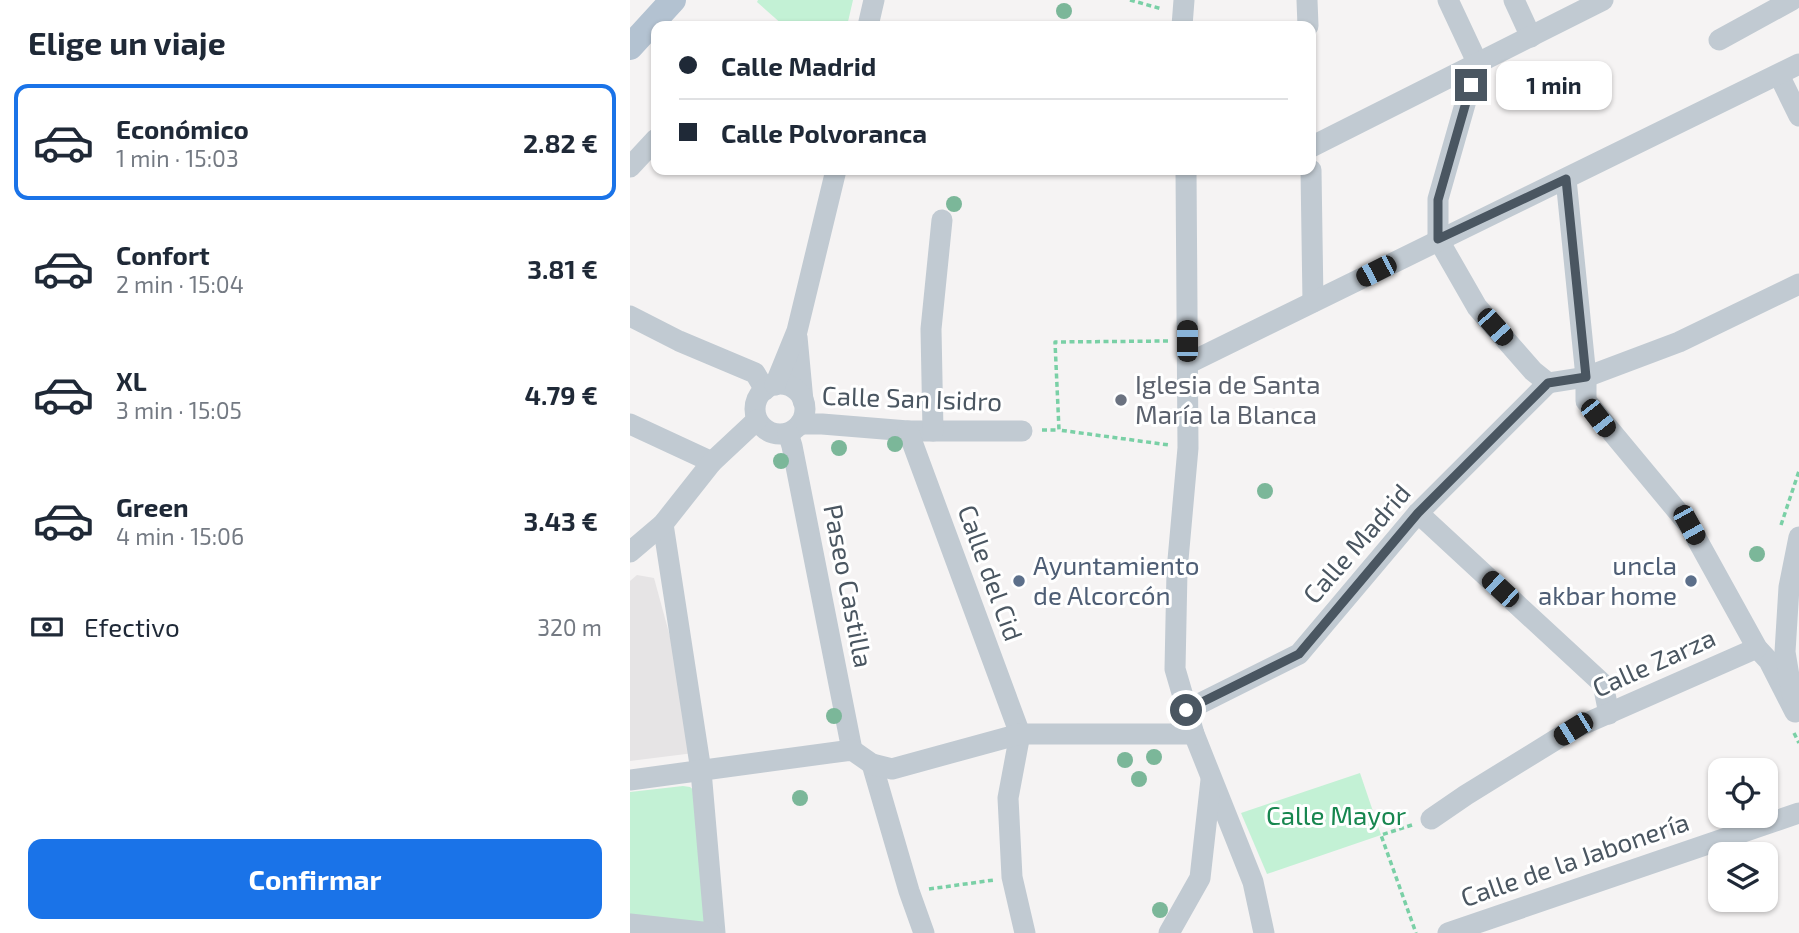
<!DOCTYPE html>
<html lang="es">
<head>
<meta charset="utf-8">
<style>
	:root { --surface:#fff; --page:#f2f2f3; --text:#1f2937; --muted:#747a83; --line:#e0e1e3; --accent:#1a73e8 }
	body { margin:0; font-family:"Exo 2",sans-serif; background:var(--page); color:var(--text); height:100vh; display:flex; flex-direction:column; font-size:26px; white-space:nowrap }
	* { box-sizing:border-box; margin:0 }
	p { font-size:23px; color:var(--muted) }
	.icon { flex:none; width:38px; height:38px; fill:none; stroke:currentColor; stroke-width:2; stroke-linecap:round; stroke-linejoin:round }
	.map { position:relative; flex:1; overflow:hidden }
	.panel { display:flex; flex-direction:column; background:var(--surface); width:630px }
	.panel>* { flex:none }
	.top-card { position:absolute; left:21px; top:21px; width:665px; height:154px; border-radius:14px; box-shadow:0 2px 5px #0004; display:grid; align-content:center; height:154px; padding:0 28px; background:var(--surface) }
	.tools { position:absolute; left:1078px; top:758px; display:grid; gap:14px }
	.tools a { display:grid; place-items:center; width:70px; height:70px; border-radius:14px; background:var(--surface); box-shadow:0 2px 5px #0004; font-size:35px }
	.end { position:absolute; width:32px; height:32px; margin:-16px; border:9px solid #4a5661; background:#fff; box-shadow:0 0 0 4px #fff }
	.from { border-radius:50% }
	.bubble { position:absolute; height:49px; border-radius:14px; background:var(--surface); box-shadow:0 2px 5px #0004; font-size:23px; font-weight:700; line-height:49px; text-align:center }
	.car { position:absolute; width:21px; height:42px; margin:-21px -10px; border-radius:9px; box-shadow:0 0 5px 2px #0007; background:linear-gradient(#222 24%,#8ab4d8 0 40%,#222 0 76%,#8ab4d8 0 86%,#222 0) }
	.top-card b { display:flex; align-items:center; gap:24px; height:66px; font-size:26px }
	.top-card b+b { border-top:2px solid var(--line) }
	.top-card i { width:18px; height:18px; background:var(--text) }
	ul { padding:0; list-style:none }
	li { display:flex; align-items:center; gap:21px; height:116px; margin:0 14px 10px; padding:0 14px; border:4px solid transparent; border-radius:14px }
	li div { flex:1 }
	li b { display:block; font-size:26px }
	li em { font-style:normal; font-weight:700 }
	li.selected { border-color:var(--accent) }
	li>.icon { width:63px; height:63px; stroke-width:1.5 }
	h2 { padding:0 28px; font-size:32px; line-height:84px }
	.pay { display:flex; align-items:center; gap:18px; height:77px; padding:0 28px; font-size:26px }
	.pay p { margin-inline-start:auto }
	.cta { display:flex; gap:14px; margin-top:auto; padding:14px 28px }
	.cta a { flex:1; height:80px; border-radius:14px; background:var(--accent); color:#fff; font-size:28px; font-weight:700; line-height:80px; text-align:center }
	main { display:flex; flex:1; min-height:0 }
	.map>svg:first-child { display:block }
</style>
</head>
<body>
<main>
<section class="panel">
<h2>Elige un viaje</h2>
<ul>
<li class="selected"><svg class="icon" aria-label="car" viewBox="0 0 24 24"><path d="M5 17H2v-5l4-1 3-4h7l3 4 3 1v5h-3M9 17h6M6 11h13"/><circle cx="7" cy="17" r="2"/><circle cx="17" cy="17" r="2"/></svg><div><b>Económico</b><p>1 min · 15:03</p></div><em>2.82 €</em></li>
<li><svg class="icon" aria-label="car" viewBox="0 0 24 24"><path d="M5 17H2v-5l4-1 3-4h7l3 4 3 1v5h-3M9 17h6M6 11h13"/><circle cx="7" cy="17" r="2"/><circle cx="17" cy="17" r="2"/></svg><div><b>Confort</b><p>2 min · 15:04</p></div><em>3.81 €</em></li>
<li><svg class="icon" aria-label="car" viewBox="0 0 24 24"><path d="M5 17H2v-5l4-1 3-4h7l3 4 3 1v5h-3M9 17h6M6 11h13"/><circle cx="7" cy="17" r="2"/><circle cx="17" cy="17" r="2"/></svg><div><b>XL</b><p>3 min · 15:05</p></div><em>4.79 €</em></li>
<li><svg class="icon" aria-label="car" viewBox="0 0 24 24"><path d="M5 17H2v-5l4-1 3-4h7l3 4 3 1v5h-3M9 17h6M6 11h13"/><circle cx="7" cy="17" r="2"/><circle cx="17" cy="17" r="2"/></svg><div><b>Green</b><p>4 min · 15:06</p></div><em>3.43 €</em></li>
</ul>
<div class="pay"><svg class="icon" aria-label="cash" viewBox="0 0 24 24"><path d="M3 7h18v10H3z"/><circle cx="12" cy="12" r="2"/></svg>Efectivo<p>320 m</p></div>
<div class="cta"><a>Confirmar</a></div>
</section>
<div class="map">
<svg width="1169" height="933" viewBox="0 0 1169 933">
	<rect width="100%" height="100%" fill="#f5f3f3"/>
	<path fill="#e6e4e5" d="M7 575 24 578 48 666 64 753 0 761V581Z"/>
	<g fill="#c3f1d5">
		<path d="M128 0H223L217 26H154L127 2Z"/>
		<path d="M730 773 751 835 637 874 611 813Z"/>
		<path d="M53 786 60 787 66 792 76 921 71 924 0 919V792Z"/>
	</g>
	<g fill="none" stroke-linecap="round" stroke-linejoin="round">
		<g stroke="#7ad0a6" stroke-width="3.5" stroke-dasharray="5 3.5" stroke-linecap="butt">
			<path d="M500 0 532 9"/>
			<path d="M538 341 425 342 429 430 539 445"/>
			<path d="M412 430H428"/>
			<path d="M1151 525 1169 471"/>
			<path d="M1164 733 1169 743"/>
			<path d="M782 825 751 835 786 933"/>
			<path d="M299 889 364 880"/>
		</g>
		<g stroke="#c1cad2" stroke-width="21">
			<path d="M677 0 678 26"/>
			<path d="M818 0 847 62 808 199V239L847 307 903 371 918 383 956 377V401L1059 525 1127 648 1139 661 1165 712 1169 711"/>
			<path d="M884 0 901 37"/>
			<path d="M238 26 244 0"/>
			<path d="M552 26 554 0"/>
			<path d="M1089 40 1162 0"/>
			<path d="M1149 75 1169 116"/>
			<path d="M681 147 973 0"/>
			<path d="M0 167 26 139"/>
			<path d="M556 170 558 448 547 571 545 669 564 734 623 882 634 933"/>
			<path d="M681 170 683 302"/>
			<path d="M936 179 956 377 1049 342 1169 284"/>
			<path d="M0 316 49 341 125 373 135 390"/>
			<path d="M167 337 173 401"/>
			<path d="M559 363 1169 64"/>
			<circle cx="150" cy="409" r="25"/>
			<path d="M145 385 167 331 206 170"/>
			<path d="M0 424 82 462"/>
			<path d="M170 424H192L278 431H392"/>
			<path d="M278 431 390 734"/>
			<path d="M303 431 301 329 312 220"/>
			<path d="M158 433 162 446 222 750"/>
			<path d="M788 513 973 684 979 714"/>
			<path d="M33 524 71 771 85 933"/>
			<path d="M0 552 33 524 82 462 127 420"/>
			<path d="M1162 694 1155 652 1159 587 1169 537"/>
			<path d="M557 710 669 654 788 513 918 383"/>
			<path d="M390 734 378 798 382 877 395 933"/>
			<path d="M242 764 279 891 294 933"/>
			<path d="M0 780 222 750 242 764 262 769 390 734H564"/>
			<path d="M801 819 836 795 943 729 1127 648"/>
			<path d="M0 924 81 933"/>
			<path d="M539 933 570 878 581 780"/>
			<path d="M818 933 1169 813"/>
		</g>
		<path stroke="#b3c2d1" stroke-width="26" d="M0 47 43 0"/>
	</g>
	<g fill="#7bb799">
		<circle cx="434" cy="11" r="8"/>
		<circle cx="324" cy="204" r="8"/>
		<circle cx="265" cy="444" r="8"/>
		<circle cx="209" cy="448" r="8"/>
		<circle cx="151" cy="461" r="8"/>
		<circle cx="635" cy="491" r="8"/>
		<circle cx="1127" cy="554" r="8"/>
		<circle cx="204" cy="716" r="8"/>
		<circle cx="524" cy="757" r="8"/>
		<circle cx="495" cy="760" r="8"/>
		<circle cx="509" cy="779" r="8"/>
		<circle cx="170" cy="798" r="8"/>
		<circle cx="530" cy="910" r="8"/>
	</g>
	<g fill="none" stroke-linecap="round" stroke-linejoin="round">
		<path stroke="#4a5661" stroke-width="9" d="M556 710 669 654 788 513 918 383 956 377 936 179 808 239V200L841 85"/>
	</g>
	<circle fill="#6b7280" stroke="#fff" stroke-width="2.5" cx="491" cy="400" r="7"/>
	<g fill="#5c6f8a" stroke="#fff" stroke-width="2.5">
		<circle cx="389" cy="581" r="7"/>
		<circle cx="1061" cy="581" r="7"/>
	</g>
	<g text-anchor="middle" stroke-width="6" stroke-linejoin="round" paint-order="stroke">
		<g font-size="26" fill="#5b616d" stroke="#fff" text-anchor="start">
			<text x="505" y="394">Iglesia de Santa<tspan x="505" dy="30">María la Blanca</tspan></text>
		</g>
		<g font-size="26" fill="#4a5661" stroke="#fff">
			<text transform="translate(282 399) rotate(2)" y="9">Calle San Isidro</text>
			<text transform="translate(727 544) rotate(-49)" y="9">Calle Madrid</text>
			<text transform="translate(360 573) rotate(70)" y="9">Calle del Cid</text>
			<text transform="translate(218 586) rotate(79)" y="9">Paseo Castilla</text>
			<text transform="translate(1024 663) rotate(-24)" y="9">Calle Zarza</text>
			<text transform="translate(945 860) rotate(-19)" y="9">Calle de la Jabonería</text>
		</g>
		<g font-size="26" fill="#4e5e75" stroke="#fff" text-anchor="start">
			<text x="403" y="575">Ayuntamiento<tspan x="403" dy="30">de Alcorcón</tspan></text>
			<text x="1047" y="575" text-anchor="end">uncla<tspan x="1047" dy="30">akbar home</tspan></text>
		</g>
		<g font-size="26" fill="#17864f" stroke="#fff">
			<text x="706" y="825">Calle Mayor</text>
		</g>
	</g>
</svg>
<div class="tools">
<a><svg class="icon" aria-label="locate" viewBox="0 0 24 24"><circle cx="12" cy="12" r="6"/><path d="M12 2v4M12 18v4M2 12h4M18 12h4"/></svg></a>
<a><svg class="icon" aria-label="layers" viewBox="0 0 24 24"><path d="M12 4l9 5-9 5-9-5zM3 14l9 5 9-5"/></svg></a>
</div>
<i class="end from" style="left:556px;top:710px"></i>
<i class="end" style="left:841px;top:85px"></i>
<div class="bubble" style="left:866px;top:61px;width:116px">1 min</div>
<i class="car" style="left:746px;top:271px;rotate:243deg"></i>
<i class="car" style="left:865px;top:327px;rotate:138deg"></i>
<i class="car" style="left:557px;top:341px;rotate:0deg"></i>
<i class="car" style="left:968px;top:418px;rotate:142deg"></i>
<i class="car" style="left:1059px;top:525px;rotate:151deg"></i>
<i class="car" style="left:870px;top:589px;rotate:313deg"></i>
<i class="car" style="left:943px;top:729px;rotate:238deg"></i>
<div class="top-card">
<b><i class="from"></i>Calle Madrid</b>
<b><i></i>Calle Polvoranca</b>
</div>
</div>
</main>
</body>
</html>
